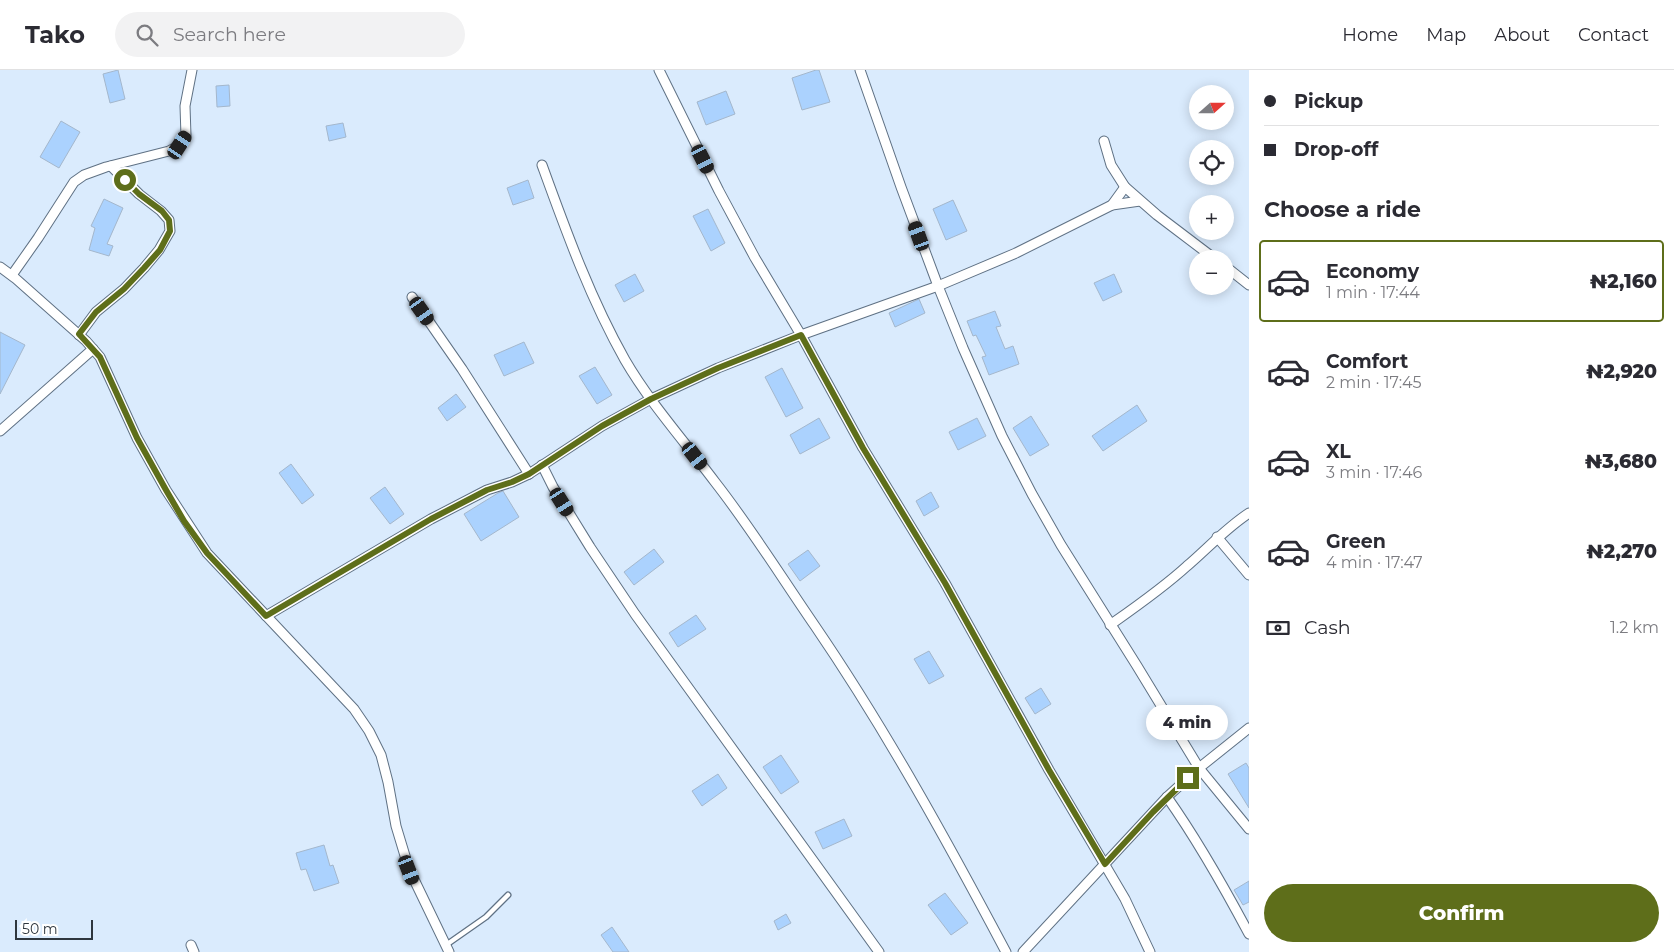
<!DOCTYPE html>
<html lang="en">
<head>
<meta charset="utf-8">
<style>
	:root { --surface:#fff; --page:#f2f2f3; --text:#2b2b33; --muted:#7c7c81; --line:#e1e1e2; --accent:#5e6e1a }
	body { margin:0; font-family:Montserrat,sans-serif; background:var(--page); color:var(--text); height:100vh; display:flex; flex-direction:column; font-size:19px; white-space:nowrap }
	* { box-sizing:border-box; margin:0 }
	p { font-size:16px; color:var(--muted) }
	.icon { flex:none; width:28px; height:28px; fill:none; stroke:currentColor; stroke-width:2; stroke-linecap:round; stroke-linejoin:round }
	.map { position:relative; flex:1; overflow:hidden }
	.side { display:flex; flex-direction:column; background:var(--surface); width:425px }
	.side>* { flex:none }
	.banner { display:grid; align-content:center; height:110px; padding:0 15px; background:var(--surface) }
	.needle { width:32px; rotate:69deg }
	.buttons { position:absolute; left:1189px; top:15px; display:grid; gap:10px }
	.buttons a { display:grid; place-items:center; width:45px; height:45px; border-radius:50%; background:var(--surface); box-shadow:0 2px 12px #0003; font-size:25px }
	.scale { position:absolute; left:15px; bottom:12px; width:78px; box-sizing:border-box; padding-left:5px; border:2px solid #2e363e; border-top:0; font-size:14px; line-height:18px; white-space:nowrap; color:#2e363e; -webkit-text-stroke:4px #fff; paint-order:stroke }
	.end { position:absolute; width:22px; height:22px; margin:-11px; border:6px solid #5e6e1a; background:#fff; box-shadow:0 0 0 2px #fff }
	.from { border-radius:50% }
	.bubble { position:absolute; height:35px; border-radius:18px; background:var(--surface); box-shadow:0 2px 12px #0003; font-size:16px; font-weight:800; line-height:35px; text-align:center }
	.car { position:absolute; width:15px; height:30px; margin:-15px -8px; border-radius:6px; box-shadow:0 0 4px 1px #0007; background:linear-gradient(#222 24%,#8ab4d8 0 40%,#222 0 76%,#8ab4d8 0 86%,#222 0) }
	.banner b { display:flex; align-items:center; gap:18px; height:48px; font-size:19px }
	.banner b+b { border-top:1px solid var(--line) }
	.banner i { width:12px; height:12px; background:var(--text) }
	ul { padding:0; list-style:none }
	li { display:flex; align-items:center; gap:15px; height:82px; margin:0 10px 8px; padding:0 5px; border:2px solid transparent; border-radius:5px }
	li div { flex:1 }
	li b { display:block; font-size:19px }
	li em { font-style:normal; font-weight:800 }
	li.selected { border-color:var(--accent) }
	li>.icon { width:45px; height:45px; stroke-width:1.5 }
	h2 { padding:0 15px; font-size:22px; line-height:60px }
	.pay { display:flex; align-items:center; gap:12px; height:55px; padding:0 15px; font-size:19px }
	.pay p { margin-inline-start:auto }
	.action { display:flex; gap:10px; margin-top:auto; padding:10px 15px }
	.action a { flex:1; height:58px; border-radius:30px; background:var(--accent); color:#fff; font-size:20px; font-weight:800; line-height:58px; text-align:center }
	header { display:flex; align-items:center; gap:30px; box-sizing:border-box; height:70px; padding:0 25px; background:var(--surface); border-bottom:1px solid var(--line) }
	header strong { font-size:24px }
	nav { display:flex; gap:28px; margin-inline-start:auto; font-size:18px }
	.search { width:350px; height:45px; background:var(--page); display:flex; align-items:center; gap:12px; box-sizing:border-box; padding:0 18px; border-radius:28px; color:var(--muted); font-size:19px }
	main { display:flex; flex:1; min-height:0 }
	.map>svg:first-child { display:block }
</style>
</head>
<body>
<header>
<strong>Tako</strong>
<div class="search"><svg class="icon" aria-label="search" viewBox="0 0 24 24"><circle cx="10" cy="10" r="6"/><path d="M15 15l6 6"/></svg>Search here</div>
<nav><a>Home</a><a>Map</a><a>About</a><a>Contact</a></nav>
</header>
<main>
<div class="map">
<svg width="1249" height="882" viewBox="0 0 1249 882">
	<rect width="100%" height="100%" fill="#daebfd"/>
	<g fill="#abd2fe" stroke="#a4b7cc">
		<path d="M118 0 125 29 110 33 103 4Z"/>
		<path d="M816 0H819L830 32 802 40 792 8Z"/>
		<path d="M229 15 230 36 217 37 216 16Z"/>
		<path d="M726 21 735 44 706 55 697 32Z"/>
		<path d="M61 51 80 62 59 98 40 87Z"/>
		<path d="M343 53 346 67 329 71 326 56Z"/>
		<path d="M528 110 534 128 513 135 507 118Z"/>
		<path d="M104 129 123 138 107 174 113 176 109 186 89 180 95 158 91 156Z"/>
		<path d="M953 130 967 161 946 170 933 139Z"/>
		<path d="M708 139 725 173 711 181 693 146Z"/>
		<path d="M635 204 644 221 624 232 615 215Z"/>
		<path d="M1114 204 1122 222 1103 231 1094 213Z"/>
		<path d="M919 229 925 243 895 257 889 243Z"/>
		<path d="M995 241 1001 256 996 257 1005 279 1013 276 1019 294 989 305 982 287 986 286 976 265 973 266 967 251Z"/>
		<path d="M0 262 25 275 0 324Z"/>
		<path d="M524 272 534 293 504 306 494 285Z"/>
		<path d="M595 297 612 325 597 334 579 306Z"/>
		<path d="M782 298 803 338 786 347 765 307Z"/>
		<path d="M456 324 466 337 447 351 438 338Z"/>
		<path d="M1137 335 1147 351 1103 381 1092 366Z"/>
		<path d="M1031 346 1049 375 1030 386 1013 358Z"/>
		<path d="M819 348 830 368 800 384 790 365Z"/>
		<path d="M977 348 986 366 958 380 949 362Z"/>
		<path d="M291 394 314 425 302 434 279 403Z"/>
		<path d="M385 417 404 444 390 454 370 428Z"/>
		<path d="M503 421 519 447 481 471 464 444 498 423Z"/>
		<path d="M931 422 939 437 924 446 916 431Z"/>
		<path d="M654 479 664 492 634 515 624 502Z"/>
		<path d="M808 480 820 496 800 511 788 494Z"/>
		<path d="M696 545 706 559 678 577 669 563Z"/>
		<path d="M929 581 944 606 929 614 914 589Z"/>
		<path d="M1041 618 1051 634 1035 644 1025 628Z"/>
		<path d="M781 685 799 712 781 724 763 697Z"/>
		<path d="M1246 693 1249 698V738L1228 704Z"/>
		<path d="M718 704 727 718 702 736 692 721Z"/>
		<path d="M844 749 852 766 823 779 815 762Z"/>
		<path d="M324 775 330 796 333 795 339 813 314 821 306 799 301 800 296 783Z"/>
		<path d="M1249 811V832L1243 835 1234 820Z"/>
		<path d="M945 823 968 853 951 865 928 835Z"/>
		<path d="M786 844 791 853 778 860 774 851Z"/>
		<path d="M612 857 629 882H613L601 865Z"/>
	</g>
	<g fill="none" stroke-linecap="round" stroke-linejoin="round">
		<g stroke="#5f7184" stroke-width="7">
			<path id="lane" d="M446 875 486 847 508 825"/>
		</g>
		<g stroke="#5f7184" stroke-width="11">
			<g id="street">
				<path d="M659 0 719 121 755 188 801 265 863 378 945 513 1049 700 1125 829 1150 882"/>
				<path d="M860 0 901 117 938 216 963 278 1002 366 1032 424 1061 475 1137 596 1199 698 1249 759"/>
				<path d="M1104 71 1111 95 1125 117 1157 145 1215 189"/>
				<path d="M542 95C566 161 590 228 625 290 650 333 685 372 715 412 751 458 782 508 815 556 886 660 947 771 1006 882"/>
				<path d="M1112 135 1125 117"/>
				<path d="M1225 196 1249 215"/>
				<path d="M0 197 15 208 86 271 100 287 137 368 166 420 207 483 354 639 369 661 381 685 388 712 396 756 409 799 449 882"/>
				<path d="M12 205 38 168 74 112 84 105 106 97 169 81 180 75 186 66 185 36 192 0"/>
				<path d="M412 227 462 299 529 404"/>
				<path d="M79 265 96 242 124 219 144 198 159 180 170 161 169 150 161 141 139 124 111 96"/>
				<path d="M0 361 93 279"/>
				<path d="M542 395 553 417 590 477 635 544 879 882"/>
				<path d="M1217 467 1249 505"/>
				<path d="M266 546 431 449 487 420 512 412 529 404 602 356 651 329 718 298 801 265 938 216 1016 183 1112 135 1140 131"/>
				<path d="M1110 555C1137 536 1163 518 1187 496 1208 478 1226 458 1249 443"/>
				<path d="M1167 727C1198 771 1224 817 1249 864"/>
				<path d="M191 875 194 882"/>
				<path d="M1023 882 1167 727 1199 698 1249 658"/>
			</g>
		</g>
		<use href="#lane" stroke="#fff" stroke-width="4.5"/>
		<use href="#street" stroke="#fff" stroke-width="9"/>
	</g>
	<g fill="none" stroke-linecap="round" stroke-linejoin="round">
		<path stroke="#5e6e1a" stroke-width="6" d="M125 110 139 124 162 141 169 150 170 161 160 180 144 198 124 219 96 242 79 264 100 287 137 368 166 420 184 451 207 483 266 546 431 449 487 420 512 412 529 404 602 356 651 329 718 298 801 265 863 378 945 513 1049 700 1105 794 1153 742 1188 708"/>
	</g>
</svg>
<div class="buttons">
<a><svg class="needle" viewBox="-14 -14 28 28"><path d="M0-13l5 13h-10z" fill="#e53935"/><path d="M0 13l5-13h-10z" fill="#7c7c81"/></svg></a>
<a><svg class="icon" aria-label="locate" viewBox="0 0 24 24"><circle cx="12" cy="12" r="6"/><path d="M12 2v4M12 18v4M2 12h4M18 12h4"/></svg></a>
<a>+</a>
<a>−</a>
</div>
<div class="scale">50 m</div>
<i class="end from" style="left:125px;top:110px"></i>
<i class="end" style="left:1188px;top:708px"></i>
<div class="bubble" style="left:1146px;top:635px;width:82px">4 min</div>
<i class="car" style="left:180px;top:75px;rotate:33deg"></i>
<i class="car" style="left:703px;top:89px;rotate:153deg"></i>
<i class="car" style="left:919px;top:166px;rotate:340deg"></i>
<i class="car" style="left:422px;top:241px;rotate:145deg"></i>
<i class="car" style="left:695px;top:386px;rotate:142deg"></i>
<i class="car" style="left:562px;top:432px;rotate:148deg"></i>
<i class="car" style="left:409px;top:800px;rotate:159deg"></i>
</div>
<section class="side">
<div class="banner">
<b><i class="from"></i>Pickup</b>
<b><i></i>Drop-off</b>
</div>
<h2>Choose a ride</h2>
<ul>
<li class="selected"><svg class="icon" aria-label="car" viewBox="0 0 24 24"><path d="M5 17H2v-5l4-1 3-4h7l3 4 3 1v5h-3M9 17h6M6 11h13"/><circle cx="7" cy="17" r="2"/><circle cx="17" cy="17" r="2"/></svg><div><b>Economy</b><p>1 min · 17:44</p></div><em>₦2,160</em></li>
<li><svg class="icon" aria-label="car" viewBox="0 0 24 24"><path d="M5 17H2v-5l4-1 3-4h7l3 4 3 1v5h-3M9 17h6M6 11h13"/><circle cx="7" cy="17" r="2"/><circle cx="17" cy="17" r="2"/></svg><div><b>Comfort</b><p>2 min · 17:45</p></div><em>₦2,920</em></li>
<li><svg class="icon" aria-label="car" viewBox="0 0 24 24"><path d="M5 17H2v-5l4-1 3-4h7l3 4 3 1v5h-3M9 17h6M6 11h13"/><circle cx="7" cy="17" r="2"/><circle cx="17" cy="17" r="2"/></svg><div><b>XL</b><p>3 min · 17:46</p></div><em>₦3,680</em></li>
<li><svg class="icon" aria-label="car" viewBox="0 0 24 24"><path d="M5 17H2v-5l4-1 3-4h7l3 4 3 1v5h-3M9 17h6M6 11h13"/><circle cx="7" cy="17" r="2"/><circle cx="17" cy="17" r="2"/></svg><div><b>Green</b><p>4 min · 17:47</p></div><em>₦2,270</em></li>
</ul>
<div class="pay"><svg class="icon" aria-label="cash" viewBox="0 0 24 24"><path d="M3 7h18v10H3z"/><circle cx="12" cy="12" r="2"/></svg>Cash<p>1.2 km</p></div>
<div class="action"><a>Confirm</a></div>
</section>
</main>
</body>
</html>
